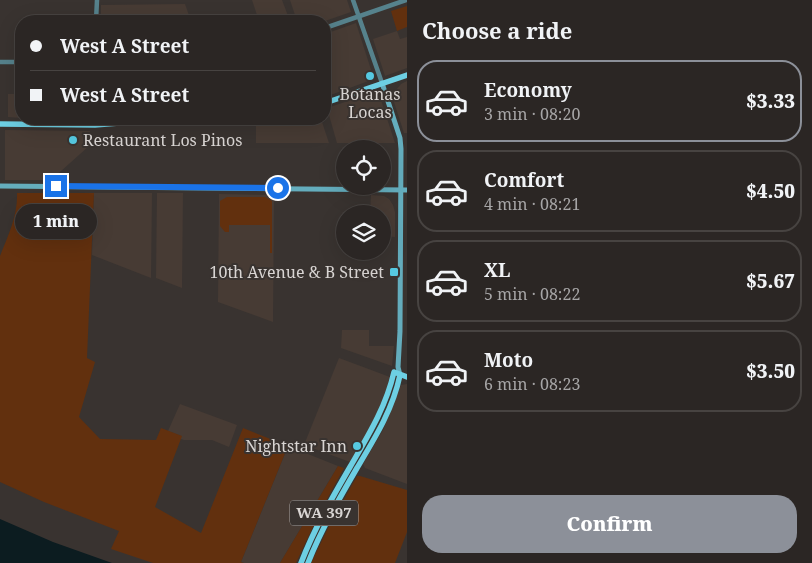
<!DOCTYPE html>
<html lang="en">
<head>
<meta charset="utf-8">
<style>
	:root { --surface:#2b2624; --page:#373231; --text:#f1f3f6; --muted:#a6a5a6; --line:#474341; --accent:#8c9099 }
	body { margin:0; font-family:"Noto Serif",serif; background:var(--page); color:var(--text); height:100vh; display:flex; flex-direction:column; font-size:19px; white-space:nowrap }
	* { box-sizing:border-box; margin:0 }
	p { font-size:16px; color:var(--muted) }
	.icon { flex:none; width:28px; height:28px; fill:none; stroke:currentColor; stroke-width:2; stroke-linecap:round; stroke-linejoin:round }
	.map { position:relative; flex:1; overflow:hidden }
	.drawer { display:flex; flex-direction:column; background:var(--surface); width:405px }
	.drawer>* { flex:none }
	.hud { position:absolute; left:15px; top:15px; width:316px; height:110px; border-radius:20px; box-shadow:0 5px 20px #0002,0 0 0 1px var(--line); display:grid; align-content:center; height:110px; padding:0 15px; background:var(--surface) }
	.controls { position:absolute; left:336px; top:140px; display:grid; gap:10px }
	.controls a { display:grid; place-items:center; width:55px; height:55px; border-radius:50%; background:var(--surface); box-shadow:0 5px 20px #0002,0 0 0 1px var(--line); font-size:25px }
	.end { position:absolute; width:22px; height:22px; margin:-11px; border:6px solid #1a73e8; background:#fff; box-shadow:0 0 0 2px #fff }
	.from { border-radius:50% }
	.bubble { position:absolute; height:35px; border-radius:18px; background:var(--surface); box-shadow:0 5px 20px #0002,0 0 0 1px var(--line); font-size:16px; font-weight:800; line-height:35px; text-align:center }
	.hud b { display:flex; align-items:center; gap:18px; height:48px; font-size:19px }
	.hud b+b { border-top:1px solid var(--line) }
	.hud i { width:12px; height:12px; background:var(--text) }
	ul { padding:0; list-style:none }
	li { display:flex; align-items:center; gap:15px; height:82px; margin:0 10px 8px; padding:0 5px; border:2px solid var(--line); border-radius:20px }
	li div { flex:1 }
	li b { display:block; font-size:19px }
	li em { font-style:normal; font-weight:800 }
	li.selected { border-color:var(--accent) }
	li>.icon { width:45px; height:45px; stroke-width:1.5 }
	h2 { padding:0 15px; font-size:22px; line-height:60px }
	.primary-button { display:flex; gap:10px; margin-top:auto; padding:10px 15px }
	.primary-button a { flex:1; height:58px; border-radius:20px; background:var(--accent); color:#fff; font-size:20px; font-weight:800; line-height:58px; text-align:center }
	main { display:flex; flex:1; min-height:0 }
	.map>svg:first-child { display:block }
</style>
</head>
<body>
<main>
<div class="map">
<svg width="407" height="563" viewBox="0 0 407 563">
	<rect width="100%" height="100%" fill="#393330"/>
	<g fill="#473b34">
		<path d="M252 0H282L290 21H259Z"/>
		<path d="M290 0H347L351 12 325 21H297Z"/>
		<path d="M185 4 191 21H101V5Z"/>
		<path d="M356 23 374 79 325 97V34Z"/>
		<path d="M397 31 400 39 407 37V68L385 76 373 39Z"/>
		<path d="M407 81V133H404L393 99 396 90 401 84Z"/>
		<path d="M378 91 395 143H337L327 108Z"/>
		<path d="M8 94H21V118L8 117Z"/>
		<path d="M297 119H321L329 143H256V121H290Z"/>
		<path d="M5 130 90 131V138L89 146 51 180H5Z"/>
		<path d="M94 193H152L151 278 92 255Z"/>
		<path d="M157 193H183L182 288 156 278Z"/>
		<path d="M219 194 274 195 273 322 218 302Z"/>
		<path d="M371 195 384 196 389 199 393 205 395 212V237L383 236 382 214H370Z"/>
		<path d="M342 330H369V346H394L392 366 341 348Z"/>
		<path d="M339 358 390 377 385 395 373 424 350 462 304 445Z"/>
		<path d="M407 384V484L365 468 363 464 383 430 401 385Z"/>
		<path d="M180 404 237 425 229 447 212 440H184L181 439V436L168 431Z"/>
		<path d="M288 446 338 466 280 563H244L241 562Z"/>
	</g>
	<g fill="#62300e">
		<path d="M407 6V27L397 31 391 11Z"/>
		<path d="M17 193H94L87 358 95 362 79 417 100 439 156 440 161 428 182 436 155 507 201 533 243 428 288 446 241 562 244 563H153L111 549 119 531 44 502 0 482V256C8 236 18 215 17 193Z"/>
		<path d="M227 197H265L272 201V253H270V225H229V232H225L220 226V201Z"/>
		<path d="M338 466 344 468 319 514 296 563H280Z"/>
		<path d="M357 476H360L407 490V532L395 563H311L330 524Z"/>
	</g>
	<path fill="#0c1c20" d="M0 519 53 542 112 563H0Z"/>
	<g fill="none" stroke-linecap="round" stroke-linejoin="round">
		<g stroke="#56828c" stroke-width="4.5">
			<path d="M353 0 382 83"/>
			<path d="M96 21 97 0"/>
			<path d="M325 28 406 0"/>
			<path d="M0 62H21"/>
			<path d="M95 125V119"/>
		</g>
		<g stroke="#64adbd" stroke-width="5">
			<path d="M382 83 400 138 401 149 400 331 398 367 400 375"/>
			<path d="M0 186 407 190"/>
		</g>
		<g stroke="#6dcfe3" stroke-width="5.5">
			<path d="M325 103 407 75"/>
			<path d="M0 124 95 125 167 119"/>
			<path d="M301 563C314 529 332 498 350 467 368 436 386 407 394 372L407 377"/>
			<path d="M308 563C321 530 339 499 357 468 375 438 393 409 400 375"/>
		</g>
	</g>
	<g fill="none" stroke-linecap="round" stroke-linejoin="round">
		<path stroke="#1a73e8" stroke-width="6" d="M56 186 278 188"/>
	</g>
	<g fill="#56c9e1" stroke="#393330" stroke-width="2">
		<circle cx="370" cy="76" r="5"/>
		<circle cx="73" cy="140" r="5"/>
		<rect x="389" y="267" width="10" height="10" rx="2.5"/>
		<circle cx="357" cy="446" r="5"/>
	</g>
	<g text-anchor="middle" stroke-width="4" stroke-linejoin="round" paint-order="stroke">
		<rect fill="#393330" stroke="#a9a4a2" stroke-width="1" x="290" y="500.5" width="68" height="25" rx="4"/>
		<g font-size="15" font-weight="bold" fill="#d9d5d3">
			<text x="324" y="518">WA 397</text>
		</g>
		<g font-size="16" fill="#d9d5d3" stroke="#393330" text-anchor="end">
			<text x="370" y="100" text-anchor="middle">Botanas<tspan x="370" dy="18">Locas</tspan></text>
			<text x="83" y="146" text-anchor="start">Restaurant Los Pinos</text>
			<text x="384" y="278">10th Avenue &amp; B Street</text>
			<text x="347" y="452">Nightstar Inn</text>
		</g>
	</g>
</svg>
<div class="controls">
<a><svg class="icon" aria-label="locate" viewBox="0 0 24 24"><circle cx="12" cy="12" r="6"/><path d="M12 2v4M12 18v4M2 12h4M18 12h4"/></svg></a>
<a><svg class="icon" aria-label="layers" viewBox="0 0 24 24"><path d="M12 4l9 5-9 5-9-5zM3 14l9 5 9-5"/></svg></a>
</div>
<i class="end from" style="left:278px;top:188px"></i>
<i class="end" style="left:56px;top:186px"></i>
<div class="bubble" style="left:15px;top:204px;width:82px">1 min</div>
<div class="hud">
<b><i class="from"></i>West A Street</b>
<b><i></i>West A Street</b>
</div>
</div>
<section class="drawer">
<h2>Choose a ride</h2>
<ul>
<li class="selected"><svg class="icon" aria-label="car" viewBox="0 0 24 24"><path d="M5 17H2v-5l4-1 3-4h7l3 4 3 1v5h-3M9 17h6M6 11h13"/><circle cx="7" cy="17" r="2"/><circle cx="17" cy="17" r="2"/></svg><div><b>Economy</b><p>3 min · 08:20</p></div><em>$3.33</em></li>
<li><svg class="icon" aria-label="car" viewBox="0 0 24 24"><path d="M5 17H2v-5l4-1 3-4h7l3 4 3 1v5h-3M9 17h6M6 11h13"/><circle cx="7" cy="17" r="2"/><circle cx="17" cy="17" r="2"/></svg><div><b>Comfort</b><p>4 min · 08:21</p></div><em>$4.50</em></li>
<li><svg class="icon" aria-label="car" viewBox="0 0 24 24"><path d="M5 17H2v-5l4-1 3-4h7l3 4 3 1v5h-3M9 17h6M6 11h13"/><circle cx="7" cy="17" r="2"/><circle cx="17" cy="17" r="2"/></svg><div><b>XL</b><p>5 min · 08:22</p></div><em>$5.67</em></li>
<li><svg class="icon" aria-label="car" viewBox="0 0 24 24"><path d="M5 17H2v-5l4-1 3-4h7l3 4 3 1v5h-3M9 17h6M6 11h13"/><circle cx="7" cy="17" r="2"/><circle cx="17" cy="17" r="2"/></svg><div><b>Moto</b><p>6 min · 08:23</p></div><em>$3.50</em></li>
</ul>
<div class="primary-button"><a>Confirm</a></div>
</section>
</main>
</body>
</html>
